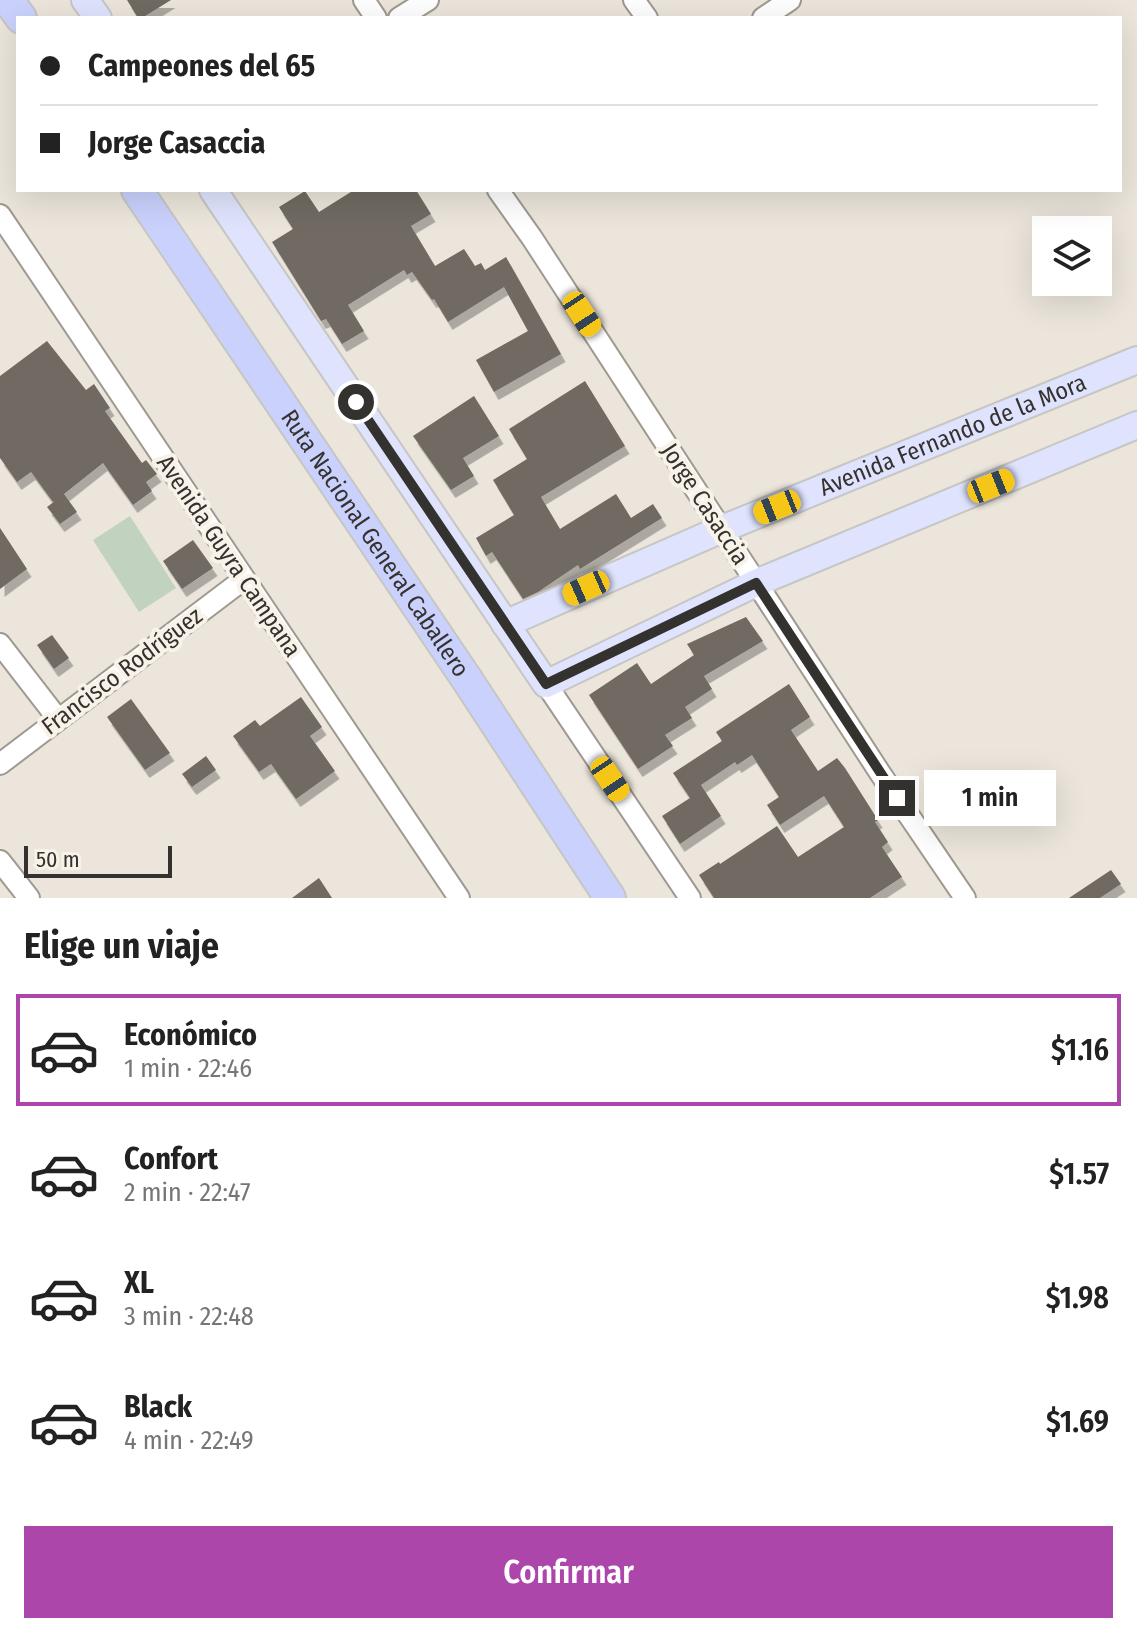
<!DOCTYPE html>
<html lang="es">
<head>
<meta charset="utf-8">
<style>
	:root { --surface:#fff; --page:#f6f6f6; --text:#222; --muted:#767676; --line:#e0e0e0; --accent:#ac46ab }
	body { margin:0; font-family:"Fira Sans Condensed",sans-serif; background:var(--page); color:var(--text); height:100vh; display:flex; flex-direction:column; font-size:30px; white-space:nowrap }
	* { box-sizing:border-box; margin:0 }
	p { font-size:26px; color:var(--muted) }
	.icon { flex:none; width:44px; height:44px; fill:none; stroke:currentColor; stroke-width:2; stroke-linecap:round; stroke-linejoin:round }
	.map { position:relative; height:898px; overflow:hidden }
	.side { display:flex; flex-direction:column; background:var(--surface); flex:1 }
	.side>* { flex:none }
	.top-card { position:absolute; left:16px; top:16px; width:1106px; height:176px; border-radius:0px; box-shadow:0 8px 32px #0002; display:grid; align-content:center; height:176px; padding:0 24px; background:var(--surface) }
	.fabs { position:absolute; left:1032px; top:216px; display:grid; gap:16px }
	.fabs a { display:grid; place-items:center; width:80px; height:80px; border-radius:0px; background:var(--surface); box-shadow:0 8px 32px #0002; font-size:40px }
	.scale { position:absolute; left:24px; bottom:20px; width:148px; box-sizing:border-box; padding-left:8px; border:4px solid #34322e; border-top:0; font-size:22px; line-height:28px; white-space:nowrap; color:#34322e; -webkit-text-stroke:6px #f8f2e9; paint-order:stroke }
	.end { position:absolute; width:36px; height:36px; margin:-18px; border:10px solid #34322e; background:#fff; box-shadow:0 0 0 4px #fff }
	.from { border-radius:50% }
	.bubble { position:absolute; height:56px; border-radius:0px; background:var(--surface); box-shadow:0 8px 32px #0002; font-size:26px; font-weight:600; line-height:56px; text-align:center }
	.car { position:absolute; width:24px; height:48px; margin:-24px -12px; border-radius:10px; box-shadow:0 0 6px 2px #0007; background:linear-gradient(#f5c518 24%,#345 0 40%,#f5c518 0 76%,#345 0 86%,#f5c518 0) }
	.top-card b { display:flex; align-items:center; gap:28px; height:76px; font-size:30px }
	.top-card b+b { border-top:2px solid var(--line) }
	.top-card i { width:20px; height:20px; background:var(--text) }
	ul { padding:0; list-style:none }
	li { display:flex; align-items:center; gap:24px; height:112px; margin:0 16px 12px; padding:0 8px; border:4px solid transparent; border-radius:0px }
	li div { flex:1 }
	li b { display:block; font-size:30px }
	li em { font-style:normal; font-weight:600 }
	li.current { border-color:var(--accent) }
	li>.icon { width:72px; height:72px; stroke-width:1.5 }
	h2 { padding:0 24px; font-size:36px; line-height:96px }
	.primary-button { display:flex; gap:16px; margin-top:auto; padding:16px 24px }
	.primary-button a { flex:1; height:92px; border-radius:0px; background:var(--accent); color:#fff; font-size:32px; font-weight:600; line-height:92px; text-align:center }
	.map>svg:first-child { display:block }
</style>
</head>
<body>
<div class="map">
<svg width="1137" height="898" viewBox="0 0 1137 898">
	<defs>
		<filter id="shadow"><feDropShadow dx="4.5" dy="8" stdDeviation="0" flood-color="#0004"/></filter>
	</defs>
	<rect width="100%" height="100%" fill="#ebe5db"/>
	<path fill="#c1d3be" d="M130 516 176 588 139 612 93 540Z"/>
	<g fill="#706a62" filter="url(#shadow)">
		<path d="M127 0H171L142 18H138Z"/>
		<path d="M354 190H416L431 214 411 226 435 266 464 249 475 266 481 263 485 270 506 257 561 354 494 392 476 360 528 331 504 287 448 322 434 299 432 300 412 272 407 275 404 270 348 305 364 331 342 344 326 319 321 321 272 242 293 229 279 207 305 191 319 212Z"/>
		<path d="M47 341 86 390 94 384 110 408 105 411 142 463 146 460 157 474 146 482 152 491 133 505 103 463 64 494 77 512 60 524 47 507 55 501 53 502 31 472 17 482 0 458V376Z"/>
		<path d="M585 381 625 446 541 497 560 529 616 494 631 518 653 504 662 518 580 569 578 565 538 592 523 599 492 552 486 556 476 538 514 515 493 480 527 459 509 429Z"/>
		<path d="M474 396 499 436 463 458 474 476 451 490 413 436Z"/>
		<path d="M0 528 27 569 0 589Z"/>
		<path d="M193 540 213 568 182 589 163 561Z"/>
		<path d="M746 617 763 641 704 676 712 689 685 707 692 718 665 735 673 746 638 769 589 695 637 663 651 684 694 655 687 644Z"/>
		<path d="M52 635 69 658 54 669 37 645Z"/>
		<path d="M789 684 810 717 791 730 818 771 837 758 845 768 878 820 875 822 888 842 882 847 902 877 870 898H714L699 875 719 862 720 864 777 826 798 857 844 827 824 796 780 825 767 805 779 797 752 755 737 765 735 762 701 785 721 816 680 844 662 816 690 798 673 773 722 741 716 732Z"/>
		<path d="M301 697 322 727 310 736 335 771 296 799 271 764 259 772 233 736 255 720 260 726Z"/>
		<path d="M131 699 170 753 145 770 107 717Z"/>
		<path d="M206 756 216 770 192 787 182 774Z"/>
		<path d="M1111 870 1121 884 1100 898H1069Z"/>
		<path d="M319 878 332 898H292Z"/>
	</g>
	<g fill="none" stroke-linecap="round" stroke-linejoin="round">
		<g stroke="#9f9991" stroke-width="24">
			<g id="minor">
				<path d="M364 0 376 18"/>
				<path d="M634 0 647 18"/>
				<path d="M399 18 428 0"/>
				<path d="M763 18 790 0"/>
				<path d="M498 190 532 238 880 773 965 898"/>
				<path d="M0 215 459 898"/>
				<path d="M0 644 58 719"/>
				<path d="M546 684 690 898"/>
				<path d="M0 764 244 579"/>
				<path d="M0 861 29 898"/>
			</g>
		</g>
		<g stroke="#c6c6c4" stroke-width="30">
			<g id="major">
				<path d="M85 0 98 18"/>
				<path d="M213 190 546 684 756 583 1137 425"/>
				<path id="s1" d="M505 624 722 529 1137 360"/>
			</g>
		</g>
		<g stroke="#c6c6c4" stroke-width="34">
			<g id="highway">
				<path d="M8 0 21 18"/>
				<path id="s2" d="M137 190 468 681 610 898"/>
			</g>
		</g>
		<use href="#minor" stroke="#fff" stroke-width="20"/>
		<use href="#major" stroke="#dfe3fd" stroke-width="26"/>
		<use href="#highway" stroke="#cad1fc" stroke-width="30"/>
	</g>
	<g fill="none" stroke-linecap="round" stroke-linejoin="round">
		<path stroke="#34322e" stroke-width="10" d="M356 402 546 684 756 583 897 798"/>
	</g>
	<g text-anchor="middle" stroke-width="8" stroke-linejoin="round" paint-order="stroke">
		<g font-size="24" fill="#34322e" stroke="#f8f2e9">
			<text dy="8" stroke="none"><textPath href="#s1" startOffset="486">Avenida Fernando de la Mora</textPath></text>
			<text transform="translate(705 504) rotate(57)" y="8">Jorge Casaccia</text>
			<text dy="8" stroke="none"><textPath href="#s2" startOffset="426">Ruta Nacional General Caballero</textPath></text>
			<text transform="translate(229 556) rotate(56)" y="8">Avenida Guyra Campana</text>
			<text transform="translate(122 671) rotate(-37)" y="8">Francisco Rodríguez</text>
		</g>
	</g>
</svg>
<div class="fabs">
<a><svg class="icon" aria-label="layers" viewBox="0 0 24 24"><path d="M12 4l9 5-9 5-9-5zM3 14l9 5 9-5"/></svg></a>
</div>
<div class="scale">50 m</div>
<i class="end from" style="left:356px;top:402px"></i>
<i class="end" style="left:897px;top:798px"></i>
<div class="bubble" style="left:924px;top:770px;width:132px">1 min</div>
<i class="car" style="left:582px;top:314px;rotate:147deg"></i>
<i class="car" style="left:991px;top:486px;rotate:68deg"></i>
<i class="car" style="left:777px;top:507px;rotate:248deg"></i>
<i class="car" style="left:586px;top:588px;rotate:246deg"></i>
<i class="car" style="left:610px;top:779px;rotate:146deg"></i>
<div class="top-card">
<b><i class="from"></i>Campeones del 65</b>
<b><i></i>Jorge Casaccia</b>
</div>
</div>
<section class="side">
<h2>Elige un viaje</h2>
<ul>
<li class="current"><svg class="icon" aria-label="car" viewBox="0 0 24 24"><path d="M5 17H2v-5l4-1 3-4h7l3 4 3 1v5h-3M9 17h6M6 11h13"/><circle cx="7" cy="17" r="2"/><circle cx="17" cy="17" r="2"/></svg><div><b>Económico</b><p>1 min · 22:46</p></div><em>$1.16</em></li>
<li><svg class="icon" aria-label="car" viewBox="0 0 24 24"><path d="M5 17H2v-5l4-1 3-4h7l3 4 3 1v5h-3M9 17h6M6 11h13"/><circle cx="7" cy="17" r="2"/><circle cx="17" cy="17" r="2"/></svg><div><b>Confort</b><p>2 min · 22:47</p></div><em>$1.57</em></li>
<li><svg class="icon" aria-label="car" viewBox="0 0 24 24"><path d="M5 17H2v-5l4-1 3-4h7l3 4 3 1v5h-3M9 17h6M6 11h13"/><circle cx="7" cy="17" r="2"/><circle cx="17" cy="17" r="2"/></svg><div><b>XL</b><p>3 min · 22:48</p></div><em>$1.98</em></li>
<li><svg class="icon" aria-label="car" viewBox="0 0 24 24"><path d="M5 17H2v-5l4-1 3-4h7l3 4 3 1v5h-3M9 17h6M6 11h13"/><circle cx="7" cy="17" r="2"/><circle cx="17" cy="17" r="2"/></svg><div><b>Black</b><p>4 min · 22:49</p></div><em>$1.69</em></li>
</ul>
<div class="primary-button"><a>Confirmar</a></div>
</section>
</body>
</html>
